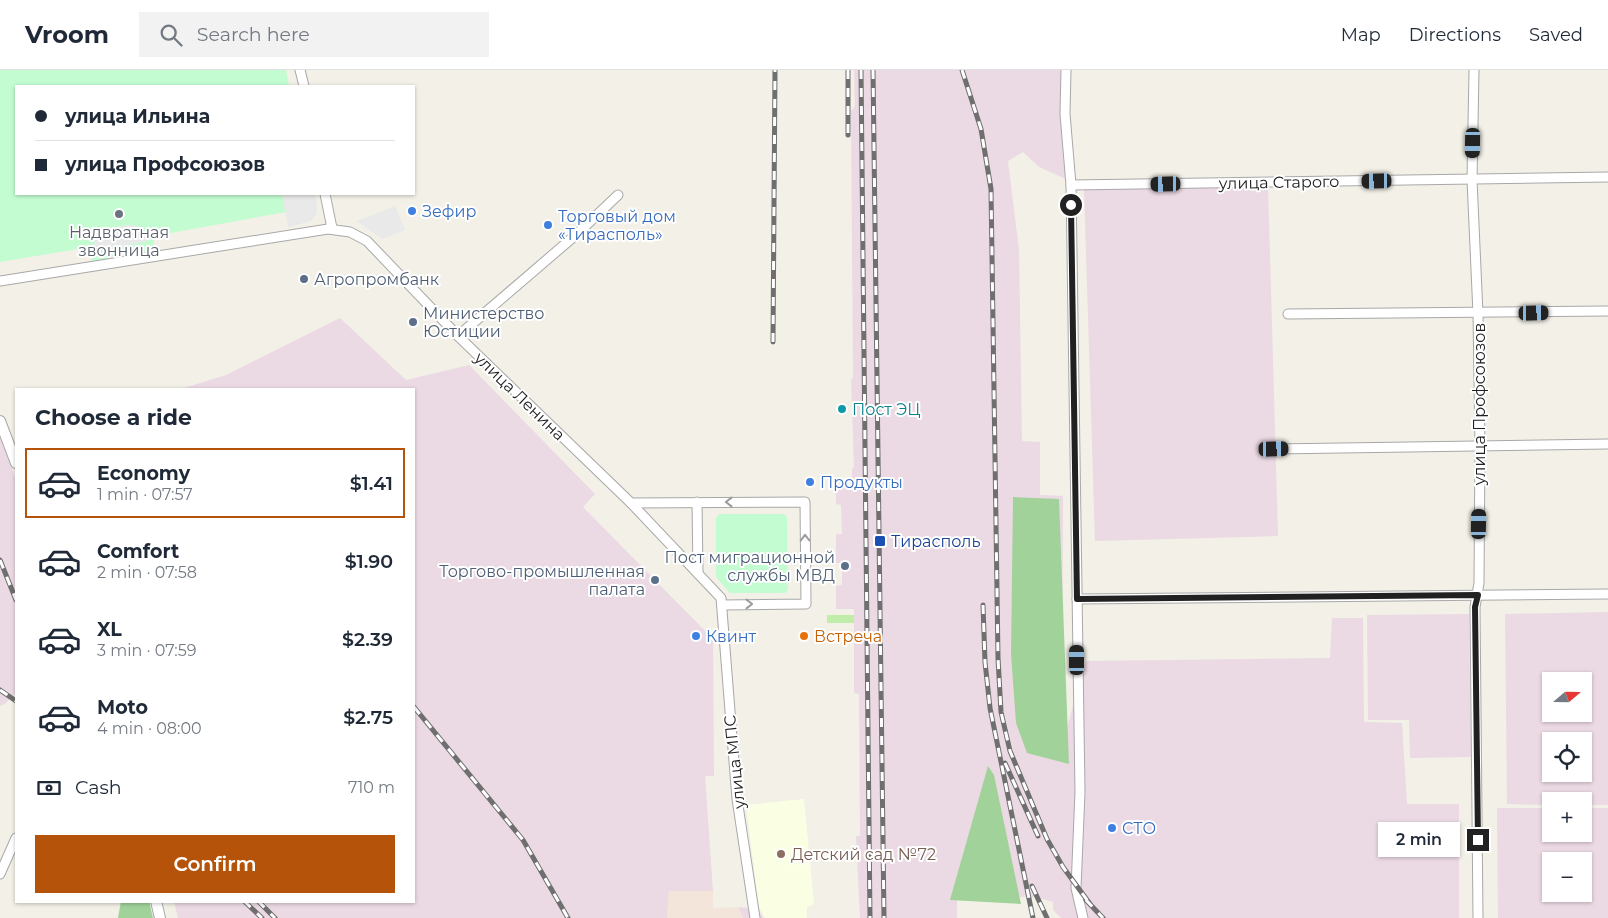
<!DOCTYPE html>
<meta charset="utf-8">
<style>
:root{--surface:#fff;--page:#f2f2f3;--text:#1f2937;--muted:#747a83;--line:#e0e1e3;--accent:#b45309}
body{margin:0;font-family:Montserrat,sans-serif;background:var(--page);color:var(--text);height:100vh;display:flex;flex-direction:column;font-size:19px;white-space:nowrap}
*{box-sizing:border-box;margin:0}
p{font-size:16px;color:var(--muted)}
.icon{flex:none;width:28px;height:28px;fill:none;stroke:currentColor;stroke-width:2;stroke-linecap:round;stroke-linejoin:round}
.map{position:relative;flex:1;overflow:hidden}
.sheet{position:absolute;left:15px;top:318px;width:400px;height:515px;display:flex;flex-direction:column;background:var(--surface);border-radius:0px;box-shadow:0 1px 4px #0004}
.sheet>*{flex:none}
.guide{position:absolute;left:15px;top:15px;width:400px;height:110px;border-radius:0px;box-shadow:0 1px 4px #0004;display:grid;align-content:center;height:110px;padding:0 20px;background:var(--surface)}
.needle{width:32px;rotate:70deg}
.tools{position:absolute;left:1542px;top:602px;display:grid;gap:10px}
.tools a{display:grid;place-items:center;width:50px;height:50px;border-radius:0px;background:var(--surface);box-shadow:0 1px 4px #0004;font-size:25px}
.end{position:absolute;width:22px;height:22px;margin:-11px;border:6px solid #212121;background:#fff;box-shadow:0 0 0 2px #fff}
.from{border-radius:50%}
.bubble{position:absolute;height:35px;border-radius:0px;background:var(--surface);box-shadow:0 1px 4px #0004;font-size:16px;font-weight:600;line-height:35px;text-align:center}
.car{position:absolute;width:15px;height:30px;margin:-15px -8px;border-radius:6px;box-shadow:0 0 4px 1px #0007;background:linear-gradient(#222 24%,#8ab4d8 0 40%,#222 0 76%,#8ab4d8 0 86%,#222 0)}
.guide b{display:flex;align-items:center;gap:18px;height:48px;font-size:19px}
.guide b+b{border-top:1px solid var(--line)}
.guide i{width:12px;height:12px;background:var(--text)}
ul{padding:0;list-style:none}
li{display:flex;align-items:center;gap:15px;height:70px;margin:0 10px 8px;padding:0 10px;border:2px solid transparent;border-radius:0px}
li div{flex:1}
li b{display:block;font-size:19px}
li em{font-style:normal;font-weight:600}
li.selected{border-color:var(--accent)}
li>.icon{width:45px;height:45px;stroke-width:1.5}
h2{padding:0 20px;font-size:22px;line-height:60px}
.pay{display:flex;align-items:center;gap:12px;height:55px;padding:0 20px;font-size:19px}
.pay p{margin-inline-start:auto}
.cta{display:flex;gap:10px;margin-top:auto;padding:10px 20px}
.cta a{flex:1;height:58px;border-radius:0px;background:var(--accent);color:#fff;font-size:20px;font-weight:600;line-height:58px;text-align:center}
header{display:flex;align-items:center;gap:30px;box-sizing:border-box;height:70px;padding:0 25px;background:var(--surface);border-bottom:1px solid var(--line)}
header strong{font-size:24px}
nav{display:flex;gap:28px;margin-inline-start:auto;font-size:18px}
.search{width:350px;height:45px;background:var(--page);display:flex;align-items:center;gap:12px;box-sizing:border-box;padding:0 18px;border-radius:0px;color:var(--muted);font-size:19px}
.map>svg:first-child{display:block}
.industrial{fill:#ebd9e4;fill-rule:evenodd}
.education{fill:#faffe3}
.military{fill:#f3e5da}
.grass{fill:#c1edab}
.forest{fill:#a1d29a}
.park{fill:#c3fcd1}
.parking{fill:#e9e9e9}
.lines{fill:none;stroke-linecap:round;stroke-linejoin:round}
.minor-casing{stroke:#a8a8a8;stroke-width:11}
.tertiary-casing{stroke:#a8a8a8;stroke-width:12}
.minor{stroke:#fff;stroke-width:9}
.tertiary{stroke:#fff;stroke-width:10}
.rail-casing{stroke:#6f6f6f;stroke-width:5}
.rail{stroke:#fff;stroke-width:3;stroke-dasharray:9;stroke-linecap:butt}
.oneway{stroke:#9b9b9b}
.route{stroke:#212121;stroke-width:6}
.shop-dot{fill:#3f7fe0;stroke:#fff;stroke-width:2}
.worship-dot{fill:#6b7280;stroke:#fff;stroke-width:2}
.service-dot{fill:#5c6f8a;stroke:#fff;stroke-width:2}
.culture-dot{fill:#0f9aa8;stroke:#fff;stroke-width:2}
.transit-dot{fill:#1a4fb4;stroke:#fff;stroke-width:2}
.food-dot{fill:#e8710a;stroke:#fff;stroke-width:2}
.education-dot{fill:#8d6e63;stroke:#fff;stroke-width:2}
.labels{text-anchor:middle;stroke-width:4;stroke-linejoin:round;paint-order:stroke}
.street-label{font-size:16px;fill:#212121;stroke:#fff}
.shop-label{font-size:16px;fill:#366cbe;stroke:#fff;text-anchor:start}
.worship-label{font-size:16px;fill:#5b616d;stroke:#fff}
.service-label{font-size:16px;fill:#4e5e75;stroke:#fff;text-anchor:start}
.culture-label{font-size:16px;fill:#0d838f;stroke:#fff;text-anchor:start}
.transit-label{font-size:16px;fill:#164399;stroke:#fff;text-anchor:start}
.food-label{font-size:16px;fill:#c56008;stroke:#fff;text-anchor:start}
.education-label{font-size:16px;fill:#785e54;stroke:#fff;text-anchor:start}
</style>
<header>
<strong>Vroom</strong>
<div class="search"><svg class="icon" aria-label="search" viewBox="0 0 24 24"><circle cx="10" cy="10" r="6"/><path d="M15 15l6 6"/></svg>Search here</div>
<nav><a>Map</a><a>Directions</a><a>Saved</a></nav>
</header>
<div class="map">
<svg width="1608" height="848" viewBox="0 0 1608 848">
<rect width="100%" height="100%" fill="#f2f0e7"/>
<!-- industrial -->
<g class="industrial">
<path d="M854,0h207l2,91 4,2 1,17 -29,-13 -16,-15 -15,9 11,89 3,191 18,1v53l23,1 -1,249 24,-84 244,-3 2,-40h31l1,104 38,1 5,81h52v114h-398l-8,-8v-8l-18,-5 -78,-1v22h-97l-4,-82h4l-1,-142 -5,-1v-84h-18v-23l6,-1v-22h-6v-29h6l-1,-29 -5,-1v-17h16v-19l2,-1 -3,-88 2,-1 -2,-267 4,-5z"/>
<path d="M1268,115l10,351 -183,5 -11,-351z"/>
<path d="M340,248l66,62 63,-15 126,129 -12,13 130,132 1,137h-9l8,115h-44l-2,27h-489l-4,-17h240v-512h-233l45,-14z"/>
<path d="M0,367l16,43v214h-2l-9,10 -5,2z"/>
<path d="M1608,542v193h-24v-4h-33v4l-44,-1 -2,-190zM1584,611v33h-33v-33zM1584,671v33h-33v-33z"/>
<path d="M1469,544l2,143 -61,1 -1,-38h-41l-1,-105z"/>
<path d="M1497,738h54v26h33v-26h24v110h-110zM1551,791h33v33h-33z"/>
<path d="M738,837l20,2 5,9h-20z"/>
</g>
<!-- education -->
<path class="education" d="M804,729l10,105 -7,3v11h-42l-6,-11 -13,-102z"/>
<!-- military -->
<path class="military" d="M669,821h44v17l25,-1 5,11h-76z"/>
<!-- grass -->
<rect class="grass" x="827" y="545" width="27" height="8"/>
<!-- forest -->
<g class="forest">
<path d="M1013,427l46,2 10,265 -42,-11 -11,-30 -5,-69z"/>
<path d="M988,696l6,9 27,129 -71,-4z"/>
<path d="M121,831h28l4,17h-35z"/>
</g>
<!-- park -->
<g class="park">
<path d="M0,0h286l3,16h-273v108h268h-1l3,18 -132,24v15l-24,4 -5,-6 -9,1 -5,9 -19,2 -2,-14 -90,15z"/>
<path d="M719,444h65l3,3 1,73 -3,3h-55l-14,-16v-59z"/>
</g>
<!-- parking -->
<g class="parking">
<path d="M282,124h34l1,19 -6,8 -23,6z"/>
<path d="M395,136l10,24 -23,9 -25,-18z"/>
<path d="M128,155l10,1 7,7 3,8 -52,11 -2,-8 3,-9 7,-6z"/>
</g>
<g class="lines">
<defs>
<g id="minor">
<path d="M300,0l4,16"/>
<path d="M1066,0l-1,44 6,71 9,607 -4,96 7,30"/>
<path d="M1474,0l-2,110 6,134 2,131 -1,138 -4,24 3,311"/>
<path d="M1071,115l537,-8"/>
<path d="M325,124l7,34"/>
<path d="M0,211l328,-52 22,3 17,9 91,95 173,167 90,95 16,201 18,119"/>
<path d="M1288,244l320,-3"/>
<path d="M458,266l120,-103 40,-38"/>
<path d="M1274,379l334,-5"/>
<path d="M697,432l1,70"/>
<path d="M631,433l174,-1 1,102 -83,1"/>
<path d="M1077,529l531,-5"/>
<path d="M0,804l16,-36"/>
</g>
<g id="tertiary">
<path d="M0,351l16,42"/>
<path d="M156,831l4,17"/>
</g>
</defs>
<!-- minor casing -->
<use href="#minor" class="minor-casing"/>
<!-- tertiary casing -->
<use href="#tertiary" class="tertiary-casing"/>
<!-- minor -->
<use href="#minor" class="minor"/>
<!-- tertiary -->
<use href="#tertiary" class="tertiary"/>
<defs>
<g id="rail">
<path d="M848,0v65"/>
<path d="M861,0l9,848"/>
<path d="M873,0l11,848"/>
<path d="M962,0l19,59 10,60 7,469 3,54 9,39 37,88 16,28 27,37"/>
<path d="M773,272l2,-272"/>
<path d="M0,490l16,40"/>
<path d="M983,535l2,57 5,46 43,210"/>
<path d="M0,620l16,11"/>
<path d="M414,637l109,133 45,78"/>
<path d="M1005,693l33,73"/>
<path d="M1032,816l15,32"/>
<path d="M1086,830l17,18"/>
<path d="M244,831l18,17"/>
<path d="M258,831l17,17"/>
</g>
</defs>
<!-- rail casing -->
<use href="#rail" class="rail-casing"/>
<!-- rail -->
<use href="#rail" class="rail"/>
</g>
<!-- one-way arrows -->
<defs><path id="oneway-chevron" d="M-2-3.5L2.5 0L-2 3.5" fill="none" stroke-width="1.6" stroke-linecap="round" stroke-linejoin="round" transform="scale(1.25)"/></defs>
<g class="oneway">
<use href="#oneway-chevron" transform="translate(729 432) rotate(180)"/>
<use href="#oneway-chevron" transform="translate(805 468) rotate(-91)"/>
<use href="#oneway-chevron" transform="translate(749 534)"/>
</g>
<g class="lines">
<!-- route -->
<path class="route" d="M1071,135l6,394 401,-4 -3,12 3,233"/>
</g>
<!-- markers -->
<g class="shop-dot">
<circle cx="412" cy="141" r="5"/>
<circle cx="548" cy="155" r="5"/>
<circle cx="810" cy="412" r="5"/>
<circle cx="696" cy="566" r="5"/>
<circle cx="1112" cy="758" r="5"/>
</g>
<circle class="worship-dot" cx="119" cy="144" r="5"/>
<g class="service-dot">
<circle cx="304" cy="209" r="5"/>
<circle cx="413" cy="252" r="5"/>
<circle cx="845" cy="496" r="5"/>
<circle cx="655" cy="510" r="5"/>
</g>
<circle class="culture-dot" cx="842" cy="339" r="5"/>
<rect class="transit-dot" x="874" y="465" width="12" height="12" rx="2.5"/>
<circle class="food-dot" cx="804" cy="566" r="5"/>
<circle class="education-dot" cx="781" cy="784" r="5"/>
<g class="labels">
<!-- street labels -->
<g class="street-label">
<text transform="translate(1279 112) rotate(-1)" y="6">улица Старого</text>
<text transform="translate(520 326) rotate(44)" y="6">улица Ленина</text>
<text transform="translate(1479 334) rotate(-90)" y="6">улица Профсоюзов</text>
<text transform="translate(734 692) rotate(-96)" y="6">улица МПС</text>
</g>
<!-- shop labels -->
<g class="shop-label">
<text x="422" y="147">Зефир</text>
<text x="558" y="152">Торговый дом<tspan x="558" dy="18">«Тирасполь»</tspan></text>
<text x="820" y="418">Продукты</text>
<text x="706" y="572">Квинт</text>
<text x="1122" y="764">СТО</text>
</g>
<!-- worship labels -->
<g class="worship-label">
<text x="119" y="168">Надвратная<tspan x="119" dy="18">звонница</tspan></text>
</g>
<!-- service labels -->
<g class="service-label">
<text x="314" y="215">Агропромбанк</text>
<text x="423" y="249">Министерство<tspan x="423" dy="18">Юстиции</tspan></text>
<text x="835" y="493" text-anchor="end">Пост миграционной<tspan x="835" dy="18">службы МВД</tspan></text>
<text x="645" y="507" text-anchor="end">Торгово-промышленная<tspan x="645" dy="18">палата</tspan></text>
</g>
<!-- culture labels -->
<g class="culture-label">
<text x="852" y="345">Пост ЭЦ</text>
</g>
<!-- transit labels -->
<g class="transit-label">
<text x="891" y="477">Тирасполь</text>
</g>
<!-- food labels -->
<g class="food-label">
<text x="814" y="572">Встреча</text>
</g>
<!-- education labels -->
<g class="education-label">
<text x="791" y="790">Детский сад №72</text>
</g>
</g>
</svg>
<div class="tools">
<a><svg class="needle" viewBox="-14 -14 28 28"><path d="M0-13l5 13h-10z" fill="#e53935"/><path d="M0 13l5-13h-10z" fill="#747a83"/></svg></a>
<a><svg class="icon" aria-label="locate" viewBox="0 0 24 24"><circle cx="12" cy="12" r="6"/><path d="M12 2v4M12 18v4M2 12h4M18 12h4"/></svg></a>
<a>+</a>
<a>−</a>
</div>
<i class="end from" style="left:1071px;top:135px"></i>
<i class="end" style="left:1478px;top:770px"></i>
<div class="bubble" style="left:1378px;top:752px;width:82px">2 min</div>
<i class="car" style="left:1473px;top:73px;rotate:181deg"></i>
<i class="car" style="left:1377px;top:111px;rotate:269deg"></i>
<i class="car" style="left:1166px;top:114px;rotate:269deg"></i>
<i class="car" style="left:1534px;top:243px;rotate:89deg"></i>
<i class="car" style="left:1274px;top:379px;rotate:89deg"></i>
<i class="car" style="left:1479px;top:454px;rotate:1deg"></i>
<i class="car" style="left:1077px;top:590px;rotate:0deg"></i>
<div class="guide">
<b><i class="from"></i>улица Ильина</b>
<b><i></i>улица Профсоюзов</b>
</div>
<section class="sheet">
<h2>Choose a ride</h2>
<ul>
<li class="selected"><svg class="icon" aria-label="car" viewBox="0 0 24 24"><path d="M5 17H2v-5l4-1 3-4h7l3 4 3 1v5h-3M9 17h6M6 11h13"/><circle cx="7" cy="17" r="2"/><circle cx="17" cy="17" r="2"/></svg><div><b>Economy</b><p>1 min · 07:57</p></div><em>$1.41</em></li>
<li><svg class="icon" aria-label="car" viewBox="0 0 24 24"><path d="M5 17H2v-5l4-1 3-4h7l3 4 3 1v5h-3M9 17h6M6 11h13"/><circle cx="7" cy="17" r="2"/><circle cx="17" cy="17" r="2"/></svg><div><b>Comfort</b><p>2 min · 07:58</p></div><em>$1.90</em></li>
<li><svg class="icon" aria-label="car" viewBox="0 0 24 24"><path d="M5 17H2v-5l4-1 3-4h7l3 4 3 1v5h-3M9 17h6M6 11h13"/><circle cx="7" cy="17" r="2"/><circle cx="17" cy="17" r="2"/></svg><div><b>XL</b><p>3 min · 07:59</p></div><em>$2.39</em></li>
<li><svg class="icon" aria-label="car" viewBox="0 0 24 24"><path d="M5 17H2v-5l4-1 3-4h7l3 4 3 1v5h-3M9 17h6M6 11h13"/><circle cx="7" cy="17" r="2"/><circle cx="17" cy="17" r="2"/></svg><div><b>Moto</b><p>4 min · 08:00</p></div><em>$2.75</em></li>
</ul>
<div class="pay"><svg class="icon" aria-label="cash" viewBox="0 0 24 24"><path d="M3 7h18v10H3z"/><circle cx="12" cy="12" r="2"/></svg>Cash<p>710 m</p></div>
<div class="cta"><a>Confirm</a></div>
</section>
</div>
